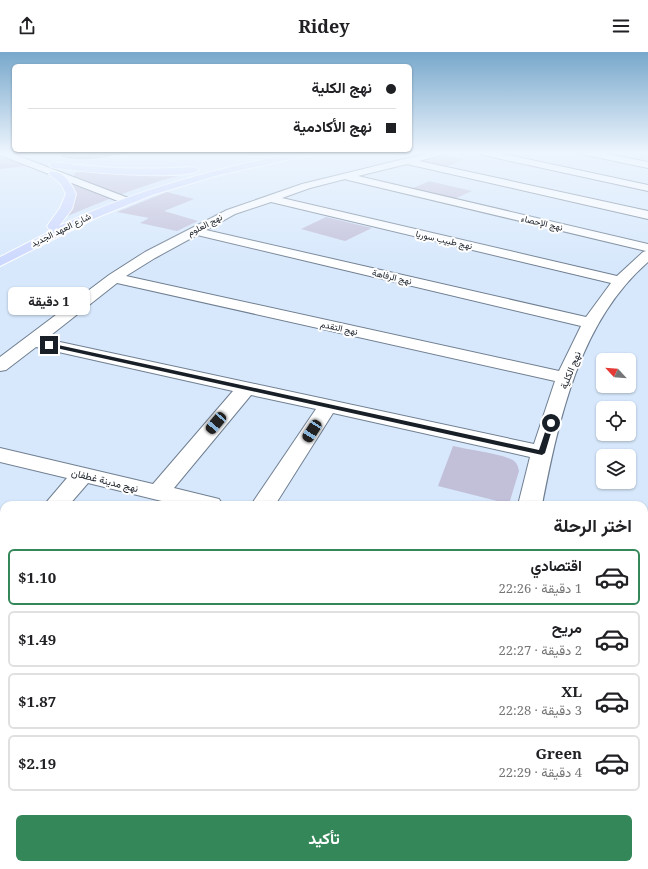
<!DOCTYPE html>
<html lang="ar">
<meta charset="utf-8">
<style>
:root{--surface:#fff;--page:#f2f2f2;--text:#202124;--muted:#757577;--line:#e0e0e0;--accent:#348759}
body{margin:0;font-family:"Noto Serif",Vazirmatn,serif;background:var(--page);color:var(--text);direction:rtl;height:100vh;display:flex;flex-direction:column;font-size:15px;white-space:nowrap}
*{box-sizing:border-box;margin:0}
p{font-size:13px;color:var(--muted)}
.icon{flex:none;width:22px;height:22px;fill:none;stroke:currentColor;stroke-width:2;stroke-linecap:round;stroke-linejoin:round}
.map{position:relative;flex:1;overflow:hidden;direction:ltr}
.panel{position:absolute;left:0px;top:449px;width:648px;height:368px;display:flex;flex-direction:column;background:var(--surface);border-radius:12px 12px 0 0;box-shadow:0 1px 3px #0004;direction:rtl}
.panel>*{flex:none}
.hud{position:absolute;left:12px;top:12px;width:400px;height:88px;border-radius:6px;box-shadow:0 1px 3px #0004;direction:rtl;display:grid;align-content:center;height:88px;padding:0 16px;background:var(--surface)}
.needle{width:26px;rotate:296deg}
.controls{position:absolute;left:596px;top:301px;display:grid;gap:8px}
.controls a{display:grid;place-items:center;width:40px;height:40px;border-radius:6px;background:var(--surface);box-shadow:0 1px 3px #0004;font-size:20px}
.end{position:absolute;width:18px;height:18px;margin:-9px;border:5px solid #191f27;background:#fff;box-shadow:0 0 0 2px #fff}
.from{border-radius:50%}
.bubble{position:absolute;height:28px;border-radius:6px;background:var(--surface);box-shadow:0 1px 3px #0004;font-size:13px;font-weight:700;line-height:28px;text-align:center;direction:rtl}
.car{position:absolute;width:12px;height:24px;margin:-12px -6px;border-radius:5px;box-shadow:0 0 3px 1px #0007;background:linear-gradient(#222 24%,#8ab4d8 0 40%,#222 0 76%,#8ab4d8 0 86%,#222 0)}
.hud b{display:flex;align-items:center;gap:14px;height:38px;font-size:15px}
.hud b+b{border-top:1px solid var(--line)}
.hud i{width:10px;height:10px;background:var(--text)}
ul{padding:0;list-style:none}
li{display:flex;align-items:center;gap:12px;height:56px;margin:0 8px 6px;padding:0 8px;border:2px solid var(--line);border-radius:6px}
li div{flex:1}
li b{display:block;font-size:15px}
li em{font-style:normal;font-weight:700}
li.selected{border-color:var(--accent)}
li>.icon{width:36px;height:36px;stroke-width:1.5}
h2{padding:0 16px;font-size:18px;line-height:48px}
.action{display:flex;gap:8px;margin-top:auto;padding:8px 16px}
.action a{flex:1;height:46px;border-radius:6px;background:var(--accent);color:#fff;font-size:16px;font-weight:700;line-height:46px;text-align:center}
header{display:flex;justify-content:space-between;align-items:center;height:52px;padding:0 16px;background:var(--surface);font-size:18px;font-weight:700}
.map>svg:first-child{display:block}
.green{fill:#c2bfd9}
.water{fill:#71969f;stroke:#57727b}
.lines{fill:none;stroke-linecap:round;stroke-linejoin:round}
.minor-casing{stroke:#707f91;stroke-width:2}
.major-casing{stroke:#fff;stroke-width:2}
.minor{fill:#fff;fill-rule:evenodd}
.major{fill:#ccd7ff;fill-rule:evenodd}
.route{fill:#191f27}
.labels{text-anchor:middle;stroke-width:4;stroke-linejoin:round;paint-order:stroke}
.far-street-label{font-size:9px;fill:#191f27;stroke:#fff}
.street-label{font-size:10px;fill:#191f27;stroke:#fff}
</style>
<header><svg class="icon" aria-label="menu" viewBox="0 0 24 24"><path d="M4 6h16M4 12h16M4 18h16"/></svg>Ridey<svg class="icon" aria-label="share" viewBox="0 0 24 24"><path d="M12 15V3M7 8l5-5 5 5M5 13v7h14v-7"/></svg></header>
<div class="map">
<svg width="648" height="817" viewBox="0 0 648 817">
<rect width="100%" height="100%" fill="#d7e8fc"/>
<!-- green -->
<g class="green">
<path d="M443,103l22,5 -21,7 -23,-6z"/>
<path d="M0,106l10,1 16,7 -26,3z"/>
<path d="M77,118l56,4 64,-3c-47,11 -90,28 -134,47 11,-14 16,-19 7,-36z"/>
<path d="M429,129l43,10 -20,9 -43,-10z"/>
<path d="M167,140l27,7 -30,12 34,10 -21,10 -37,-8 9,-5 -32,-6z"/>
<path d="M326,165l46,11 -27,13 -44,-12z"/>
<path d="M453,394c16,4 46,7 60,14 4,3 5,6 6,11l-10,33 -71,-18z"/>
</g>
<!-- water -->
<path class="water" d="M69,100h60c-22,4 -46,10 -68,4z"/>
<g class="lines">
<defs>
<g id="minor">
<path d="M0,100h8l123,47 2,2 -2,2h-8l-123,-48z"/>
<path d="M433,100h15l-2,2 -27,7 229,50v8l-241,-55 -49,12 290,68v18c-69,60 -89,157 -106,243h-24l12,-48 -197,-44 -58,92h-24l65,-96 -65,-14 -77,93 45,11 4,6h-45l-90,-22 -19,22h-25l23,-27 -67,-16v-14l153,36 80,-93 -197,-44 -30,23 -6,1v-14l109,-82 36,-23 82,-42 75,-26zM345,127l3,1 298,71 -3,1 -26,24 -335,-78 28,-10zM271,150l340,81 -25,34 -380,-87 29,-16zM197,183l384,91 -22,45 -433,-95 29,-18zM117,231l438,98 -21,63 -488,-105z"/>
<path d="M478,100h16l154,33v6l-165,-36z"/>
<path d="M581,100h16l51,10v6l-62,-13z"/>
<path d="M434,813h40l-1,4h-40z"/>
</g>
<g id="major">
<path d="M298,100h16l-5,3 -90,20 -67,20 -54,22 -98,49v-9l53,-27 -4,-1 -2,-3 13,-18 6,-14 -5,-10 -12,-10 1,-2c13,-3 22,13 26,22l-4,15 -13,17c76,-36 156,-57 239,-74z"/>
<path d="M54,110c47,7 93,8 140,5l5,3c-10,11 -129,2 -148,-3l-2,-2z"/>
</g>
</defs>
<!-- minor casing -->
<use href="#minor" class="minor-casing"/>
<!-- major casing -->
<use href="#major" class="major-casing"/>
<!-- minor -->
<use href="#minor" class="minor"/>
<!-- major -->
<use href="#major" class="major"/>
</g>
<!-- sky -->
<linearGradient id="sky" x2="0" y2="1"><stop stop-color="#78a8cb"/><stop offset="0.47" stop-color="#edf5fe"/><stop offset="1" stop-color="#edf5fe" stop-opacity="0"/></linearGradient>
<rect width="648" height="214" fill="url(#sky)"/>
<!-- route -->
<path class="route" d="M49,291l490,107 9,-27 3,-2 3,2 -9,30 -3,2 -495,-109 -1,-1z"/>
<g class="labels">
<!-- far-street labels -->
<g class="far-street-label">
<text transform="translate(542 171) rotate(13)" y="3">نهج الإحصاء</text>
<text transform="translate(205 173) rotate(-27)" y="3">نهج العلوم</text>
<text transform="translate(61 178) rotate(-26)" y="3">شارع العهد الجديد</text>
<text transform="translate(444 188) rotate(13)" y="3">نهج طبيب سوريا</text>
<text transform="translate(392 225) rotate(13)" y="3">نهج الرفاهة</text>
<text transform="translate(339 276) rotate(12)" y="3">نهج التقدم</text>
</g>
<!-- street labels -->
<g class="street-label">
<text transform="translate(570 318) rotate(-68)" y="4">نهج الكلية</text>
<text transform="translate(105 428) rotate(14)" y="4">نهج مدينة غطفان</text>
</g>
</g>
</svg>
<div class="controls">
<a><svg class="needle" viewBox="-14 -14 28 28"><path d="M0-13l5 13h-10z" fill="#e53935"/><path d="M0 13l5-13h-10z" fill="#757577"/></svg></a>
<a><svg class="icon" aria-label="locate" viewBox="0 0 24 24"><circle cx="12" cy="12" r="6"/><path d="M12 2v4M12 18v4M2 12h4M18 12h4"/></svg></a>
<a><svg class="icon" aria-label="layers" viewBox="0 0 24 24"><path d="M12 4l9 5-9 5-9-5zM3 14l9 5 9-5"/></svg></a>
</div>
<i class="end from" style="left:551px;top:371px"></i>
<i class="end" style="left:49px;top:293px"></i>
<div class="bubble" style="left:8px;top:235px;width:82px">1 دقيقة</div>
<i class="car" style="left:216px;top:371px;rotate:220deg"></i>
<i class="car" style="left:312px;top:379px;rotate:213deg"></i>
<div class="hud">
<b><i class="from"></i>نهج الكلية</b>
<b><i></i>نهج الأكادمية</b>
</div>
<section class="panel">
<h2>اختر الرحلة</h2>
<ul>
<li class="selected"><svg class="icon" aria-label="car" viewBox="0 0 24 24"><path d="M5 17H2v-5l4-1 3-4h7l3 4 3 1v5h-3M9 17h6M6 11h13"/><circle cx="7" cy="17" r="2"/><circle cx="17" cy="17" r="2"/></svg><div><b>اقتصادي</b><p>1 دقيقة · 22:26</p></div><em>$1.10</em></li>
<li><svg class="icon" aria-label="car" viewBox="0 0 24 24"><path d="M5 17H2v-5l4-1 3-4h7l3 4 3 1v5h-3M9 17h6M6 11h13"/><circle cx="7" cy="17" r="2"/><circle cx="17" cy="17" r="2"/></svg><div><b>مريح</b><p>2 دقيقة · 22:27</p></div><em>$1.49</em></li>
<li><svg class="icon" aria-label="car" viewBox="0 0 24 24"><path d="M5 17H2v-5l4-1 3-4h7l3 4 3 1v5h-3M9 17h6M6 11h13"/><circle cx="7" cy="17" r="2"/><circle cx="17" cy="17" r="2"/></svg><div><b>XL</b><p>3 دقيقة · 22:28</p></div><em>$1.87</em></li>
<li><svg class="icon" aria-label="car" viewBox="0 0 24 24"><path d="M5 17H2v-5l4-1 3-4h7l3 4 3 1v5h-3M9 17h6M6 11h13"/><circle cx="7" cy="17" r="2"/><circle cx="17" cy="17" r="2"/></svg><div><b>Green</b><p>4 دقيقة · 22:29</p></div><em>$2.19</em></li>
</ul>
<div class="action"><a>تأكيد</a></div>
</section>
</div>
